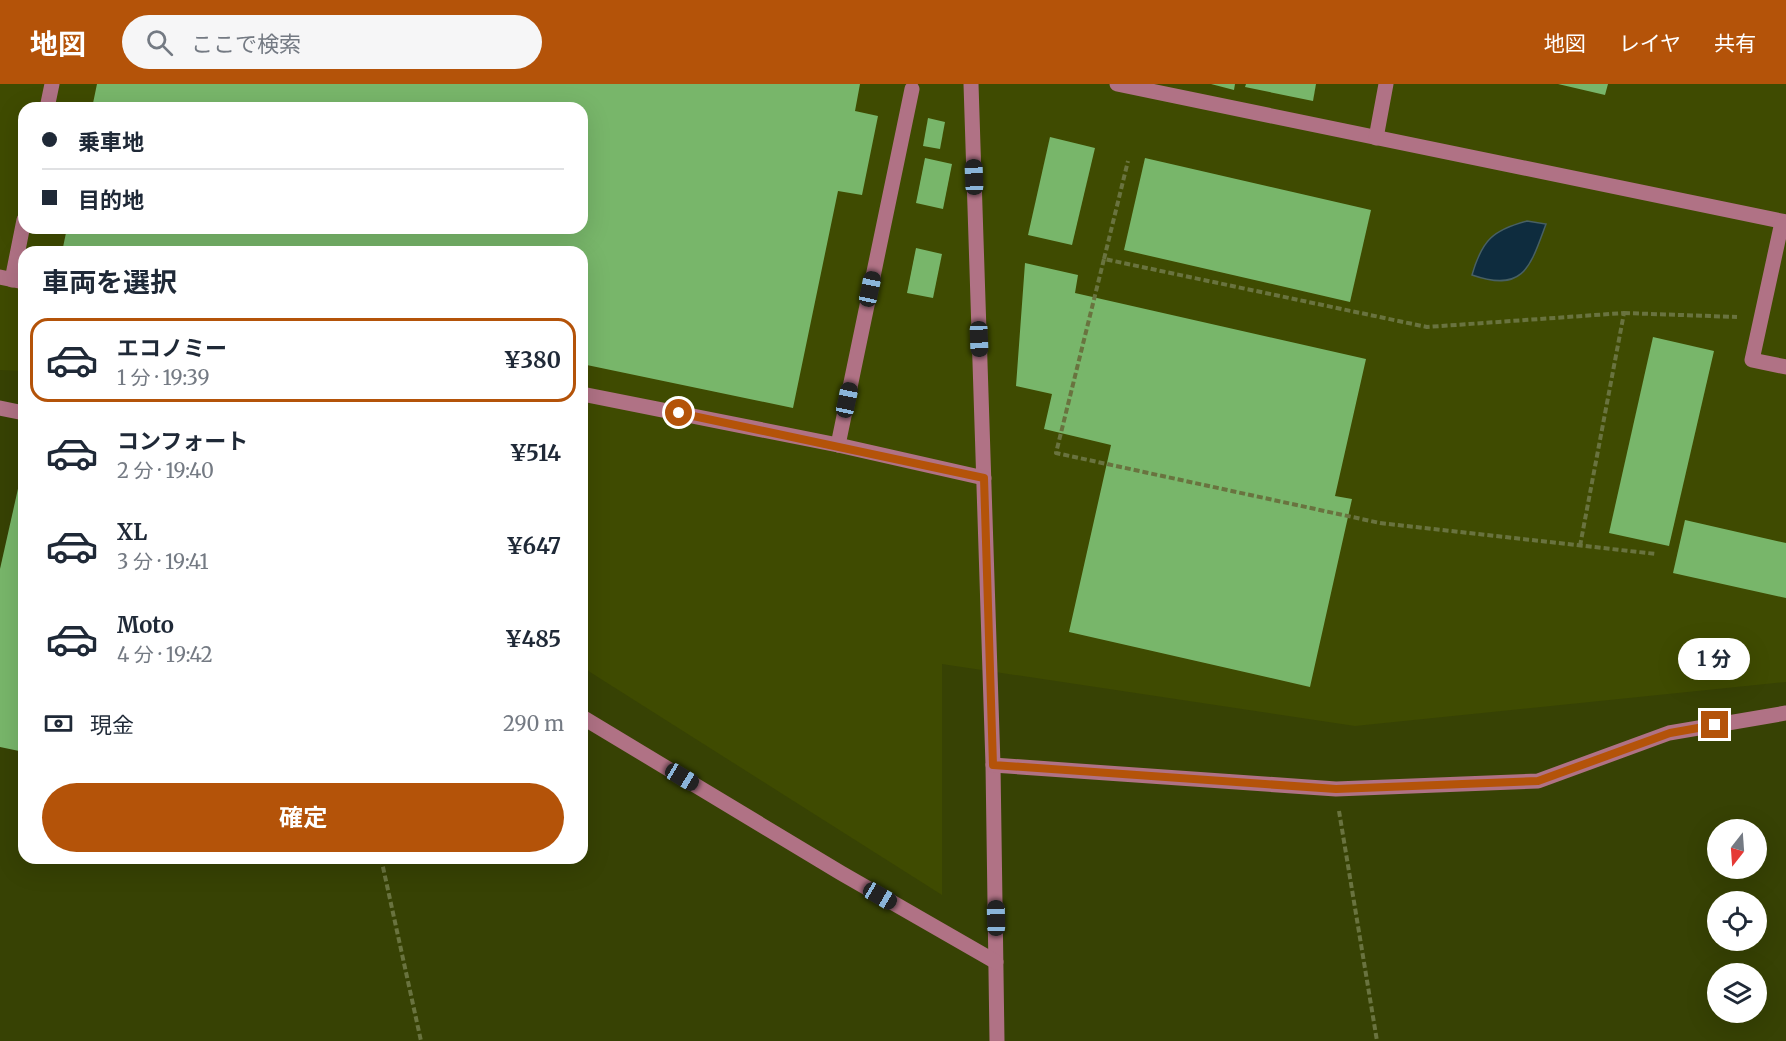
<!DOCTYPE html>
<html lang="ja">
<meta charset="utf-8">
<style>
:root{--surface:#fff;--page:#f6f6f7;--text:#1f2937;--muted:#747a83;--line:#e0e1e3;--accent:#b45309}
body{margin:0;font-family:Merriweather,"Noto Sans JP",serif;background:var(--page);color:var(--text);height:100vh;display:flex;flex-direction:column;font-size:22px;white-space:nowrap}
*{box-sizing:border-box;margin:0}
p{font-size:20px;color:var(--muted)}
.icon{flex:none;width:33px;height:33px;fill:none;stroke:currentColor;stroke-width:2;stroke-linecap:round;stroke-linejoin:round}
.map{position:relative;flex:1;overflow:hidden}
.panel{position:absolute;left:18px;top:162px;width:570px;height:618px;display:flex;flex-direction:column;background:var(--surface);border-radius:18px;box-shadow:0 6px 24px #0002}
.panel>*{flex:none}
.banner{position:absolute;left:18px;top:18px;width:570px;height:132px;border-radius:18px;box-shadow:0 6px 24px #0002;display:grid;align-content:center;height:132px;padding:0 24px;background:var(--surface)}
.needle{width:39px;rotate:197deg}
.fabs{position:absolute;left:1707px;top:735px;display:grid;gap:12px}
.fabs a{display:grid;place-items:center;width:60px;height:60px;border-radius:50%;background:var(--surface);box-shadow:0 6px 24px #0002;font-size:30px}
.end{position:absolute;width:27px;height:27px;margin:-14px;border:8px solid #b45309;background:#fff;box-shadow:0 0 0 3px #fff}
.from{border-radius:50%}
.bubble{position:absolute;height:42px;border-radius:21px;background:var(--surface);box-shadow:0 6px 24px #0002;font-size:20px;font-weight:700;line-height:42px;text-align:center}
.car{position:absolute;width:18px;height:36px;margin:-18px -9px;border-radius:8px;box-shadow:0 0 4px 2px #0007;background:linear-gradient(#222 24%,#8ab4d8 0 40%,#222 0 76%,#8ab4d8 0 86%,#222 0)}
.banner b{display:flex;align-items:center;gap:21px;height:57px;font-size:22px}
.banner b+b{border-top:2px solid var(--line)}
.banner i{width:15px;height:15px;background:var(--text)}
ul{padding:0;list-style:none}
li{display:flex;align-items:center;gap:18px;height:84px;margin:0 12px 9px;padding:0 12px;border:3px solid transparent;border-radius:18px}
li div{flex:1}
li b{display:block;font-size:22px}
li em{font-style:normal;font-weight:700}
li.active{border-color:var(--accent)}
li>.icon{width:54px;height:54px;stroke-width:1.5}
h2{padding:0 24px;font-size:27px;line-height:72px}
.pay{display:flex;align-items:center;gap:15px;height:66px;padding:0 24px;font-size:22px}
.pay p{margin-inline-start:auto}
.cta{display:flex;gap:12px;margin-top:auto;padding:12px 24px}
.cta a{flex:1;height:69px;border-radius:36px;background:var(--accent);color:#fff;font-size:24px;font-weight:700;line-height:69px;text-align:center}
header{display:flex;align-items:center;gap:36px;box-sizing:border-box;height:84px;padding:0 30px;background:var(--accent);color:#fff}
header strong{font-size:28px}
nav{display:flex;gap:33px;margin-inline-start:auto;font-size:21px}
.search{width:420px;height:54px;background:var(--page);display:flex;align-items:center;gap:15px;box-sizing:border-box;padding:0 21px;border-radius:33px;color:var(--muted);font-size:22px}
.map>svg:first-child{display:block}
.built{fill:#3f4b01;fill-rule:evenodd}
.water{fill:#0e2c3e;stroke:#486064;stroke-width:1.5}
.building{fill:#78b66a}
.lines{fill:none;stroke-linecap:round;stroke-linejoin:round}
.path{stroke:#69733f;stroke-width:4;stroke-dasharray:6 3;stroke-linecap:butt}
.minor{stroke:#b07285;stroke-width:15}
.route{stroke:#b45309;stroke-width:8}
</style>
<header>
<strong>地図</strong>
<div class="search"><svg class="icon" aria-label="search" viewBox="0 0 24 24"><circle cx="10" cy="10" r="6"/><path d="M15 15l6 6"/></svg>ここで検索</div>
<nav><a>地図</a><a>レイヤ</a><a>共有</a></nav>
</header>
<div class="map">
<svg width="1786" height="957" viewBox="0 0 1786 957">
<rect width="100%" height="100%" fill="#374204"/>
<!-- built -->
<path class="built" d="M0,0h1786v598l-431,44 -413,-62v231l-360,-228v-415h-558v119l-24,-1zM24,24h558v120h-558z"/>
<!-- water -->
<path class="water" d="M1527,137l19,3c-16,43 -22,69 -74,51 10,-35 21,-45 55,-54z"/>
<!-- building -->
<g class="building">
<path d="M97,0h763l-5,27 23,5 -16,79 -24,-4 -45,217 -211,-44v-112h-520l5,-24h515v-120h-490z"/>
<path d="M1211,0h24l-1,6z"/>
<path d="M1246,0h70l-3,17 -68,-14z"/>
<path d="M1558,0h50l-3,11z"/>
<path d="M928,34l17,4 -5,27 -17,-3z"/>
<path d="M1050,53l45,11 -23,97 -44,-10z"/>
<path d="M925,74l27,6 -9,45 -27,-6z"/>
<path d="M1145,74l226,52 -21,92 -226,-52z"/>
<path d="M916,164l26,6 -9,44 -26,-5z"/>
<path d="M1025,179l53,12 -3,18 291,66 -31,137 17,3 -42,188 -241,-55 42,-187 -67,-16 8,-35 -36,-8z"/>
<path d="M1653,253l61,14 -45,195 -60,-13z"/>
<path d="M24,378v290l-24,-5v-178z"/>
<path d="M1685,436l101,23v55l-113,-25z"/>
</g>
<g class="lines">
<!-- path -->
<g class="path">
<path d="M1104,175l24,-98"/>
<path d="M1624,229l113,4"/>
<path d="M1580,462l44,-233 -197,14 -323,-68 -48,194 324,70 276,31"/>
<path d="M1339,727l38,230"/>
<path d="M381,774l40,183"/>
</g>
<!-- minor -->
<g class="minor">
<path d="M971,0l22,681 4,276"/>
<path d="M1117,0l669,138"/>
<path d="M47,24l5,-24"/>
<path d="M1376,54l10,-54"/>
<path d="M1782,138l-30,138 34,7"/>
<path d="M0,193l24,5"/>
<path d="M12,196l12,-60"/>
<path d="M582,310l256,51 146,33"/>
<path d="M0,324l24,5"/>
<path d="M838,361l74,-356"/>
<path d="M582,633l259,156 155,89"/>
<path d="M993,681l343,24 202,-8 131,-48 117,-20"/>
</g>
</g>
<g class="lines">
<!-- route -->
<path class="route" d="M679,329l305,65 9,287 343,24 202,-8 132,-48 45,-8"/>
</g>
</svg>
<div class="fabs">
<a><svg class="needle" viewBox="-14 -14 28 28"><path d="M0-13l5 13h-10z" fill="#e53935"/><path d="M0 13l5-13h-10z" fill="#747a83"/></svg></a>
<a><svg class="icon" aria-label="locate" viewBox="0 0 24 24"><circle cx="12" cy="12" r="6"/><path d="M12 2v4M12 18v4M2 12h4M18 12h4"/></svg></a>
<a><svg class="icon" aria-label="layers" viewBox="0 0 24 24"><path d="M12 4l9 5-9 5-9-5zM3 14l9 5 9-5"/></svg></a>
</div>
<i class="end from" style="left:679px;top:329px"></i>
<i class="end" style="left:1715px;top:641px"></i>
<div class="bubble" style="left:1678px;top:554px;width:72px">1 分</div>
<i class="car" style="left:974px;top:93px;rotate:358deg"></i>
<i class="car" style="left:870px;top:205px;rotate:12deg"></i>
<i class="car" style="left:979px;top:255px;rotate:178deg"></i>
<i class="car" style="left:847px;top:316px;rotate:12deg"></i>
<i class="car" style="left:682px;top:693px;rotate:121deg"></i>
<i class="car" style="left:880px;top:812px;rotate:120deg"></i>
<i class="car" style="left:996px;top:834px;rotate:359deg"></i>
<div class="banner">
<b><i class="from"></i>乗車地</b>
<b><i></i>目的地</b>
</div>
<section class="panel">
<h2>車両を選択</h2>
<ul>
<li class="active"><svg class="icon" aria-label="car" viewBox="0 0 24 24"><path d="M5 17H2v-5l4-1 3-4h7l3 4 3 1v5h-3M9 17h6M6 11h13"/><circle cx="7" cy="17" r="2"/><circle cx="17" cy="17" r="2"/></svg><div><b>エコノミー</b><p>1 分 · 19:39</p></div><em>¥380</em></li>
<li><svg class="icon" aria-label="car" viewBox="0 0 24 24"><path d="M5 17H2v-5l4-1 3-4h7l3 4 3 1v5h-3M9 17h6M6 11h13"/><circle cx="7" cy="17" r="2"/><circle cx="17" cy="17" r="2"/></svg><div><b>コンフォート</b><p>2 分 · 19:40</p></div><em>¥514</em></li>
<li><svg class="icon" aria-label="car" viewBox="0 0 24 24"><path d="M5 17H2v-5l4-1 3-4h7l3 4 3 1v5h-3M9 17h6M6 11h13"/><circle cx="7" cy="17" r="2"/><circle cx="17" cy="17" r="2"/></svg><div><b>XL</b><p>3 分 · 19:41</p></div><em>¥647</em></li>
<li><svg class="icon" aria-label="car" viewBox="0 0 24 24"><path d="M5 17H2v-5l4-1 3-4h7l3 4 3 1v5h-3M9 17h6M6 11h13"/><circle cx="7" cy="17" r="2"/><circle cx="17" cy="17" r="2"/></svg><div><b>Moto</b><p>4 分 · 19:42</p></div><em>¥485</em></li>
</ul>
<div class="pay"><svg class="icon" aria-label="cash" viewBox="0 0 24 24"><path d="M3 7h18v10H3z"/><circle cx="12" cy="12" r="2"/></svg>現金<p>290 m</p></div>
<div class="cta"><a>確定</a></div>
</section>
</div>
